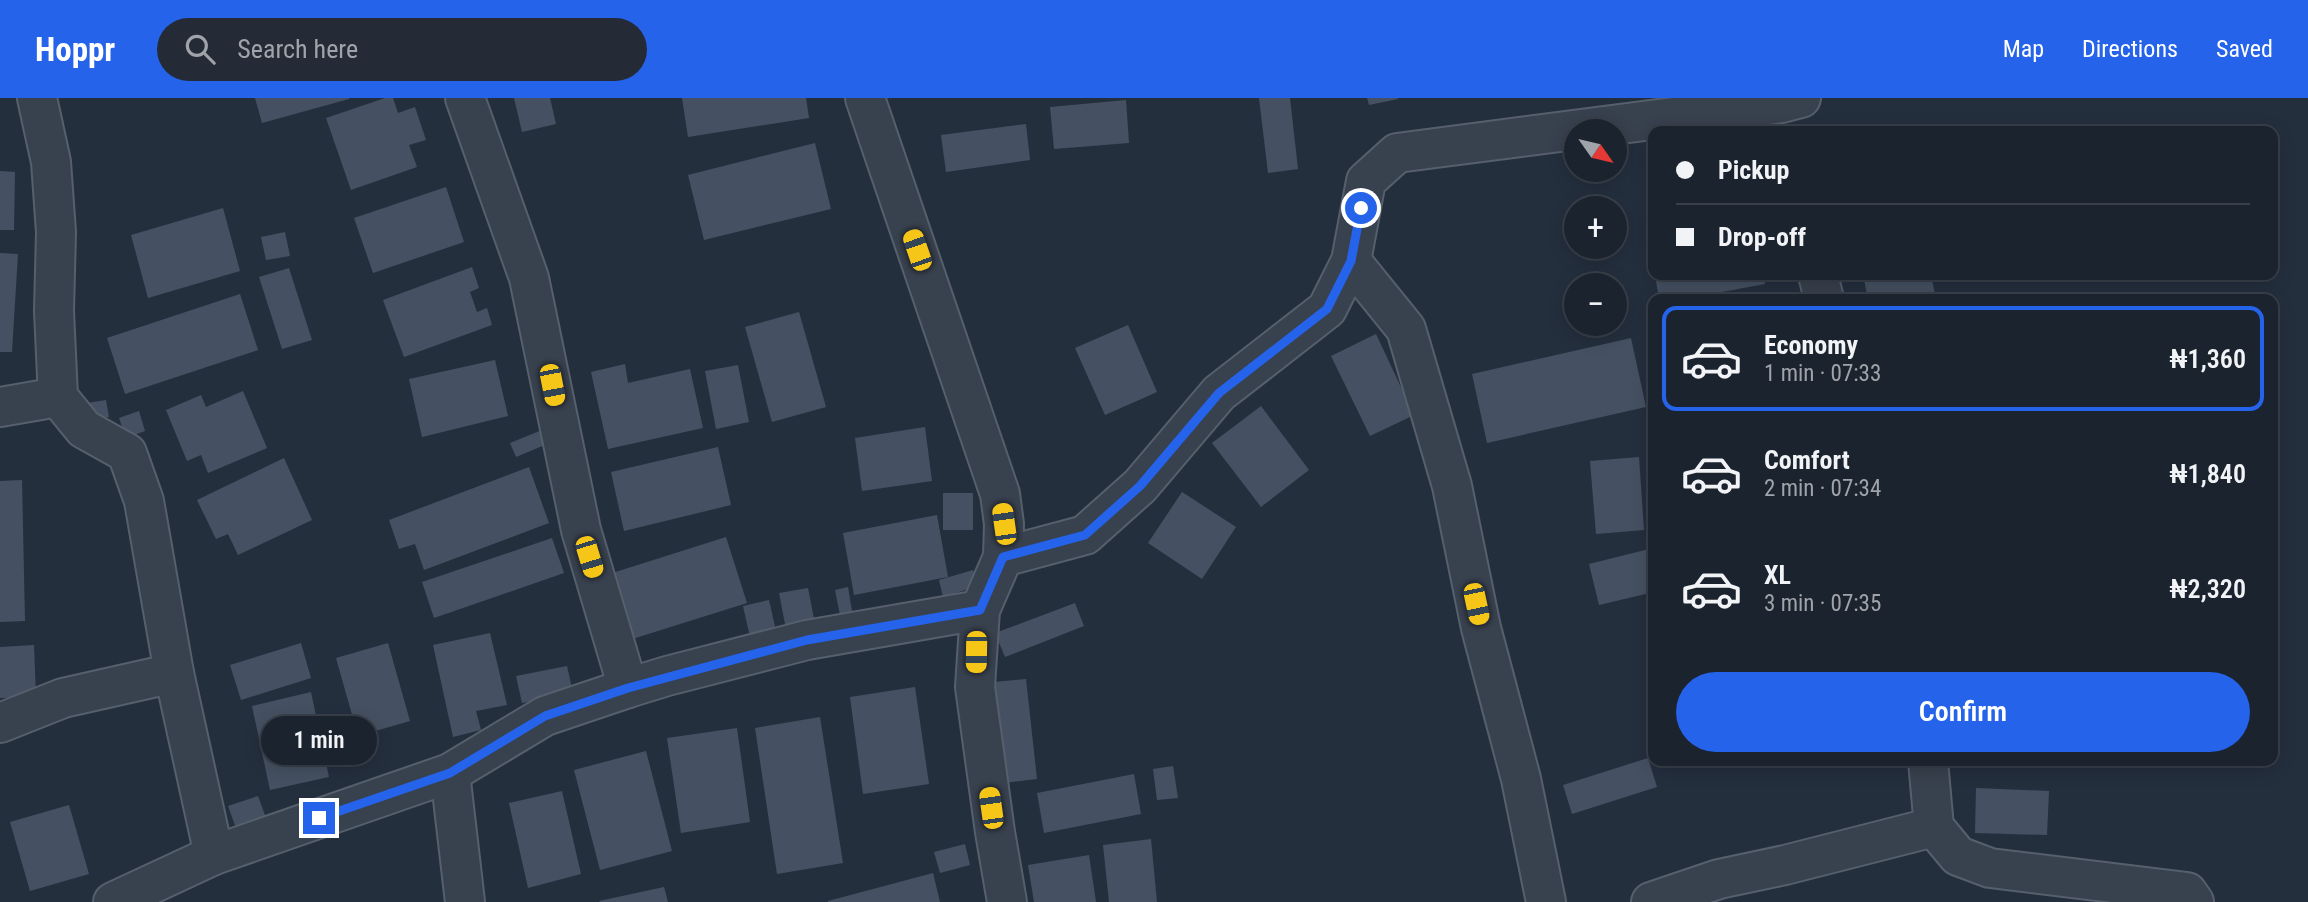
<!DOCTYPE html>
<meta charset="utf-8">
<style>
:root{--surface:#1b232e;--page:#242b36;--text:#f1f3f6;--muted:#a0a4aa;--line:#39404a;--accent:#2563eb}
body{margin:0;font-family:"Roboto Condensed",sans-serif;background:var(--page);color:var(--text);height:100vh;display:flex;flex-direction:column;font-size:26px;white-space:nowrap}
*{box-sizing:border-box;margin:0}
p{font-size:23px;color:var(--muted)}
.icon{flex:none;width:38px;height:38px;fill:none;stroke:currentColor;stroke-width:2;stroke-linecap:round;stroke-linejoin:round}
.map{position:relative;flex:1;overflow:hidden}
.details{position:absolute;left:1648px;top:196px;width:630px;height:472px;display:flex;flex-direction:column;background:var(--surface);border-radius:14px;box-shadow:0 4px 18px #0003,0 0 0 2px var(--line)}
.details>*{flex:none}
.hud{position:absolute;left:1648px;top:28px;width:630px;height:154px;border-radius:14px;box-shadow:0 4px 18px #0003,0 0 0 2px var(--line);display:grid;align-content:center;height:154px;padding:0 28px;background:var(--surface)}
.needle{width:46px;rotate:124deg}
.tools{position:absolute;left:1564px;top:21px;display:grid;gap:14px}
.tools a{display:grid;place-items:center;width:63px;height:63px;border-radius:50%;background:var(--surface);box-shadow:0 4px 18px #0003,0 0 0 2px var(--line);font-size:35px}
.end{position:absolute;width:32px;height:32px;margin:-16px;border:9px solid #2563eb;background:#fff;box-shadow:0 0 0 4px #fff}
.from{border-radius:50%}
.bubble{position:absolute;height:49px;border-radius:24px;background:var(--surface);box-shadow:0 4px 18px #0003,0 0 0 2px var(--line);font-size:23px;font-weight:600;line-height:49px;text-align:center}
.car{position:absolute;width:21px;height:42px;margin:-21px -10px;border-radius:9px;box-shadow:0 0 5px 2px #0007;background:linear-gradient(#f5c518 24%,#345 0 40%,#f5c518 0 76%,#345 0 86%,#f5c518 0)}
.hud b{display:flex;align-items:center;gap:24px;height:66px;font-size:26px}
.hud b+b{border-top:2px solid var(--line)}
.hud i{width:18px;height:18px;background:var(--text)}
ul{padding:12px 0 0;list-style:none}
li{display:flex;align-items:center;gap:21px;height:105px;margin:0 14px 10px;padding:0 14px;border:4px solid transparent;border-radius:14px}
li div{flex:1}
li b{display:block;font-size:26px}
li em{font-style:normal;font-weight:600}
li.on{border-color:var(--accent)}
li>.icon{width:63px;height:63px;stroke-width:1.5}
.primary-button{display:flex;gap:14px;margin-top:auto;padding:14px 28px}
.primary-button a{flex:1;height:80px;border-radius:42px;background:var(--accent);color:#fff;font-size:28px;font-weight:600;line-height:80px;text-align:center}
header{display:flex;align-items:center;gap:42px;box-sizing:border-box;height:98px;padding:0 35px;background:var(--accent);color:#fff}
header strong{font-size:33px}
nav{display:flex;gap:38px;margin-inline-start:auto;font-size:24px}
.search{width:490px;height:63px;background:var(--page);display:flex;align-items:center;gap:18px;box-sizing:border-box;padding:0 24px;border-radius:38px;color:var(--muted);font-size:26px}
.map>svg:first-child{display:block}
.building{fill:#455162}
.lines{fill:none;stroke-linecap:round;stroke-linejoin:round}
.street-casing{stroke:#565f6c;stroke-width:42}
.street{stroke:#38414e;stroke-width:38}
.route{stroke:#2563eb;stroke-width:9}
</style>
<header>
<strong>Hoppr</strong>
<div class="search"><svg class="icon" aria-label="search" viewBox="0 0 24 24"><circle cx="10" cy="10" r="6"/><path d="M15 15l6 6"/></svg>Search here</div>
<nav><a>Map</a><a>Directions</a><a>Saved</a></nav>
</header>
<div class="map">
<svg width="2308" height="804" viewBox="0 0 2308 804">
<rect width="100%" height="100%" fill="#242f3e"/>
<!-- building -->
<g class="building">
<path d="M255,0h94v1l-87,24z"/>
<path d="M385,0h8l5,15 17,-6 11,33 -17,5 8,22 -66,23 -25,-72z"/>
<path d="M514,0h36l6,26 -34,8z"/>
<path d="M682,0h124l3,20 -121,19z"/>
<path d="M1259,0h31l8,71 -30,4z"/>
<path d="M1367,0h31v1l-29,6z"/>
<path d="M1126,2l3,43 -75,6 -4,-42z"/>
<path d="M1026,26l4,36 -84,12 -5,-37z"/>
<path d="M815,45l16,66 -127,31 -16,-65z"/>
<path d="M0,73l15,1 -1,58h-14z"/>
<path d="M446,89l18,55 -91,31 -19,-55z"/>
<path d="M223,110l17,63 -92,27 -17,-63z"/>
<path d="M285,134l5,24 -24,4 -5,-23z"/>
<path d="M0,155l18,1 -6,98h-12z"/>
<path d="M472,169l7,21 -9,4 7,20 10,-4 5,17 -88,32 -21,-57z"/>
<path d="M289,170l23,72 -30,9 -23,-72z"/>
<path d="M1655,177h109l1,9 -80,15h-26z"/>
<path d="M1863,177h68l5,24h-68z"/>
<path d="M240,196l18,56 -133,44 -18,-56z"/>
<path d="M799,214l27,95 -54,15 -27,-95z"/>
<path d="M1128,227l29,67 -52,23 -30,-67z"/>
<path d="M1376,236l38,81 -44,21 -39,-80z"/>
<path d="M1631,240l15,69 -159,36 -15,-69z"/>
<path d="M495,262l13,56 -86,21 -13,-58z"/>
<path d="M625,266l3,19 62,-14 13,59 -95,21 -17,-77z"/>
<path d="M738,267l11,57 -33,7 -11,-58z"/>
<path d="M243,293l24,57 -59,25 -7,-18 -14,6 -21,-51 35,-15 5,12z"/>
<path d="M106,302l3,17 -19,3 -3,-17z"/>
<path d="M1261,308l48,64 -48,37 -49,-64z"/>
<path d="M139,313l6,20 -19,7 -7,-20z"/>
<path d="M925,329l7,54 -70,10 -7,-53z"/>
<path d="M542,332l5,14 -31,13 -6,-14z"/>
<path d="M718,349l13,58 -107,26 -13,-59z"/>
<path d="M1639,359l5,73 -48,4 -6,-73z"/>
<path d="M284,360l28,62 -74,35 -10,-21 -12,5 -19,-39z"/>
<path d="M529,369l20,56 -125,47 -9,-26 -16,5 -10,-29z"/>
<path d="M22,382l3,141 -25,1v-141z"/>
<path d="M1182,394l54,35 -34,52 -54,-36z"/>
<rect x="943" y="395" width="30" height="37"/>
<path d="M937,417l11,62 -94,18 -11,-62z"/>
<path d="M726,439l21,66 -121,38 -20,-66z"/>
<path d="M552,440l12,35 -130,45 -12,-36z"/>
<path d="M1649,451l5,19v24l-55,13 -10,-41z"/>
<path d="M973,472l5,16 -35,11 -4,-17z"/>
<path d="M848,489l5,30 -12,3 -6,-30z"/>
<path d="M808,490l7,36 -29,5 -7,-36z"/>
<path d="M769,502l7,31 -26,6 -7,-31z"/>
<path d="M1075,505l9,23 -79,31 -10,-24z"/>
<path d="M490,535l17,72 -31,6 5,19 -28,7 -20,-92z"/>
<path d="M301,545l10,35 -70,22 -11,-35z"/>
<path d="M388,545l22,78 -52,15 -22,-78z"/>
<path d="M34,547l2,52 -36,1v-51z"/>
<path d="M567,568l6,27 -51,10 -6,-27z"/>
<path d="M1026,581l11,100 -33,4 -10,-101z"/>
<path d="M915,589l14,97 -66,10 -13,-97z"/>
<path d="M311,594l18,85 -59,13 -18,-84z"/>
<path d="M820,619l23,146 -66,11 -22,-146z"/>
<path d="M737,630l13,94 -69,11 -14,-95z"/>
<path d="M646,653l26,100 -72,19 -26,-100z"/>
<path d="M1648,660l9,29 -85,27 -9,-29z"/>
<path d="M1173,668l5,32 -21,2 -4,-31z"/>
<path d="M1134,676l7,40 -97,19 -7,-40z"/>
<path d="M1976,690l73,3 -2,44 -72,-2z"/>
<path d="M562,693l19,83 -53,14 -19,-85z"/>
<path d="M258,698l8,22 -30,10 -8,-22z"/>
<path d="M69,707l20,69 -59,17 -20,-69z"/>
<path d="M1151,741l6,63h-48l-6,-57z"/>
<path d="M965,746l5,21 -30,8 -6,-21z"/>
<path d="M1089,757l7,47h-62l-6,-37z"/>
<path d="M933,775l7,29h-112v-1z"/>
<path d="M664,789l4,15h-68l-1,-1z"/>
</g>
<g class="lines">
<defs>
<g id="street">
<path d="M37,0l14,64 5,70 -2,79 4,86 26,32 43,24 17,48 30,172 40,182"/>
<path d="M465,0l64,180 52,252 47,158"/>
<path d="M865,0l135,396 4,30 -1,33 -23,53 -5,77 20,145 12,70"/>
<path d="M1351,163l55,68 46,157 29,142 40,151 25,123"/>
<path d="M1818,177l6,24"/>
<path d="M0,309l58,-10"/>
<path d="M1003,459l82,-22 55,-49 79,-93 108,-84 24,-48 15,-80 31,-28 385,-50 19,-5"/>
<path d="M0,625l63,-25 111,-25"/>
<path d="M1928,663l6,66 24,29 32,12 197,24 7,10"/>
<path d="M450,675l15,129"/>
<path d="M113,804l101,-47 236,-82 95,-57 83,-28 39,-12 140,-36 173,-30"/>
<path d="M1651,804l68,-23 66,-14 149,-38"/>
</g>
</defs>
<!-- street casing -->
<use href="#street" class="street-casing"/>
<!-- street -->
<use href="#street" class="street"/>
</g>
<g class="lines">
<!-- route -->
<path class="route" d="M319,720l131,-45 95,-57 83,-28 179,-48 173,-30 23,-53 82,-22 55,-49 79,-93 108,-84 24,-48 10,-53"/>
</g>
</svg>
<div class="tools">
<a><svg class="needle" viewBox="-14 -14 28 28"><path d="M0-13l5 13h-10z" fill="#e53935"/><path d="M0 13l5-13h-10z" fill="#a0a4aa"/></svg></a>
<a>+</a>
<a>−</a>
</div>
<i class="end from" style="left:1361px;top:110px"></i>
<i class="end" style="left:319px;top:720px"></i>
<div class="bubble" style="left:261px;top:618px;width:116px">1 min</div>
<i class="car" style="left:917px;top:152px;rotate:341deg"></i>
<i class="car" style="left:552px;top:287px;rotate:169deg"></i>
<i class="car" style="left:1004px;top:426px;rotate:352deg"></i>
<i class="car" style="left:589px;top:459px;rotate:163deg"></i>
<i class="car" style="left:1476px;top:506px;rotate:168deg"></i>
<i class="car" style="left:976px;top:554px;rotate:181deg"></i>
<i class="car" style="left:991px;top:710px;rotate:352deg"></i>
<div class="hud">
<b><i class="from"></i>Pickup</b>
<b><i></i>Drop-off</b>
</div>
<section class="details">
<ul>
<li class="on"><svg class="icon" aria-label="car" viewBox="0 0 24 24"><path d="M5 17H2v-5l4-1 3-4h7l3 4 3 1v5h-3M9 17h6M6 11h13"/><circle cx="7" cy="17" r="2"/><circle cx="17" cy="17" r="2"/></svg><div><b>Economy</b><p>1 min · 07:33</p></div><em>₦1,360</em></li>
<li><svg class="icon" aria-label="car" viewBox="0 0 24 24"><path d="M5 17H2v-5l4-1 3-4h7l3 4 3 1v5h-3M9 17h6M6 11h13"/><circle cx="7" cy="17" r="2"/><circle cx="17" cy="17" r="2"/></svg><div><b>Comfort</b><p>2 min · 07:34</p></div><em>₦1,840</em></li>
<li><svg class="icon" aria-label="car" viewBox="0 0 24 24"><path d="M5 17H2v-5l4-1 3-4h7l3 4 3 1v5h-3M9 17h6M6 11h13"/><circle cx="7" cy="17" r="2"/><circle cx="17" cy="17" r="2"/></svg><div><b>XL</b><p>3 min · 07:35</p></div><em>₦2,320</em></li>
</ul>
<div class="primary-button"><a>Confirm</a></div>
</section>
</div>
